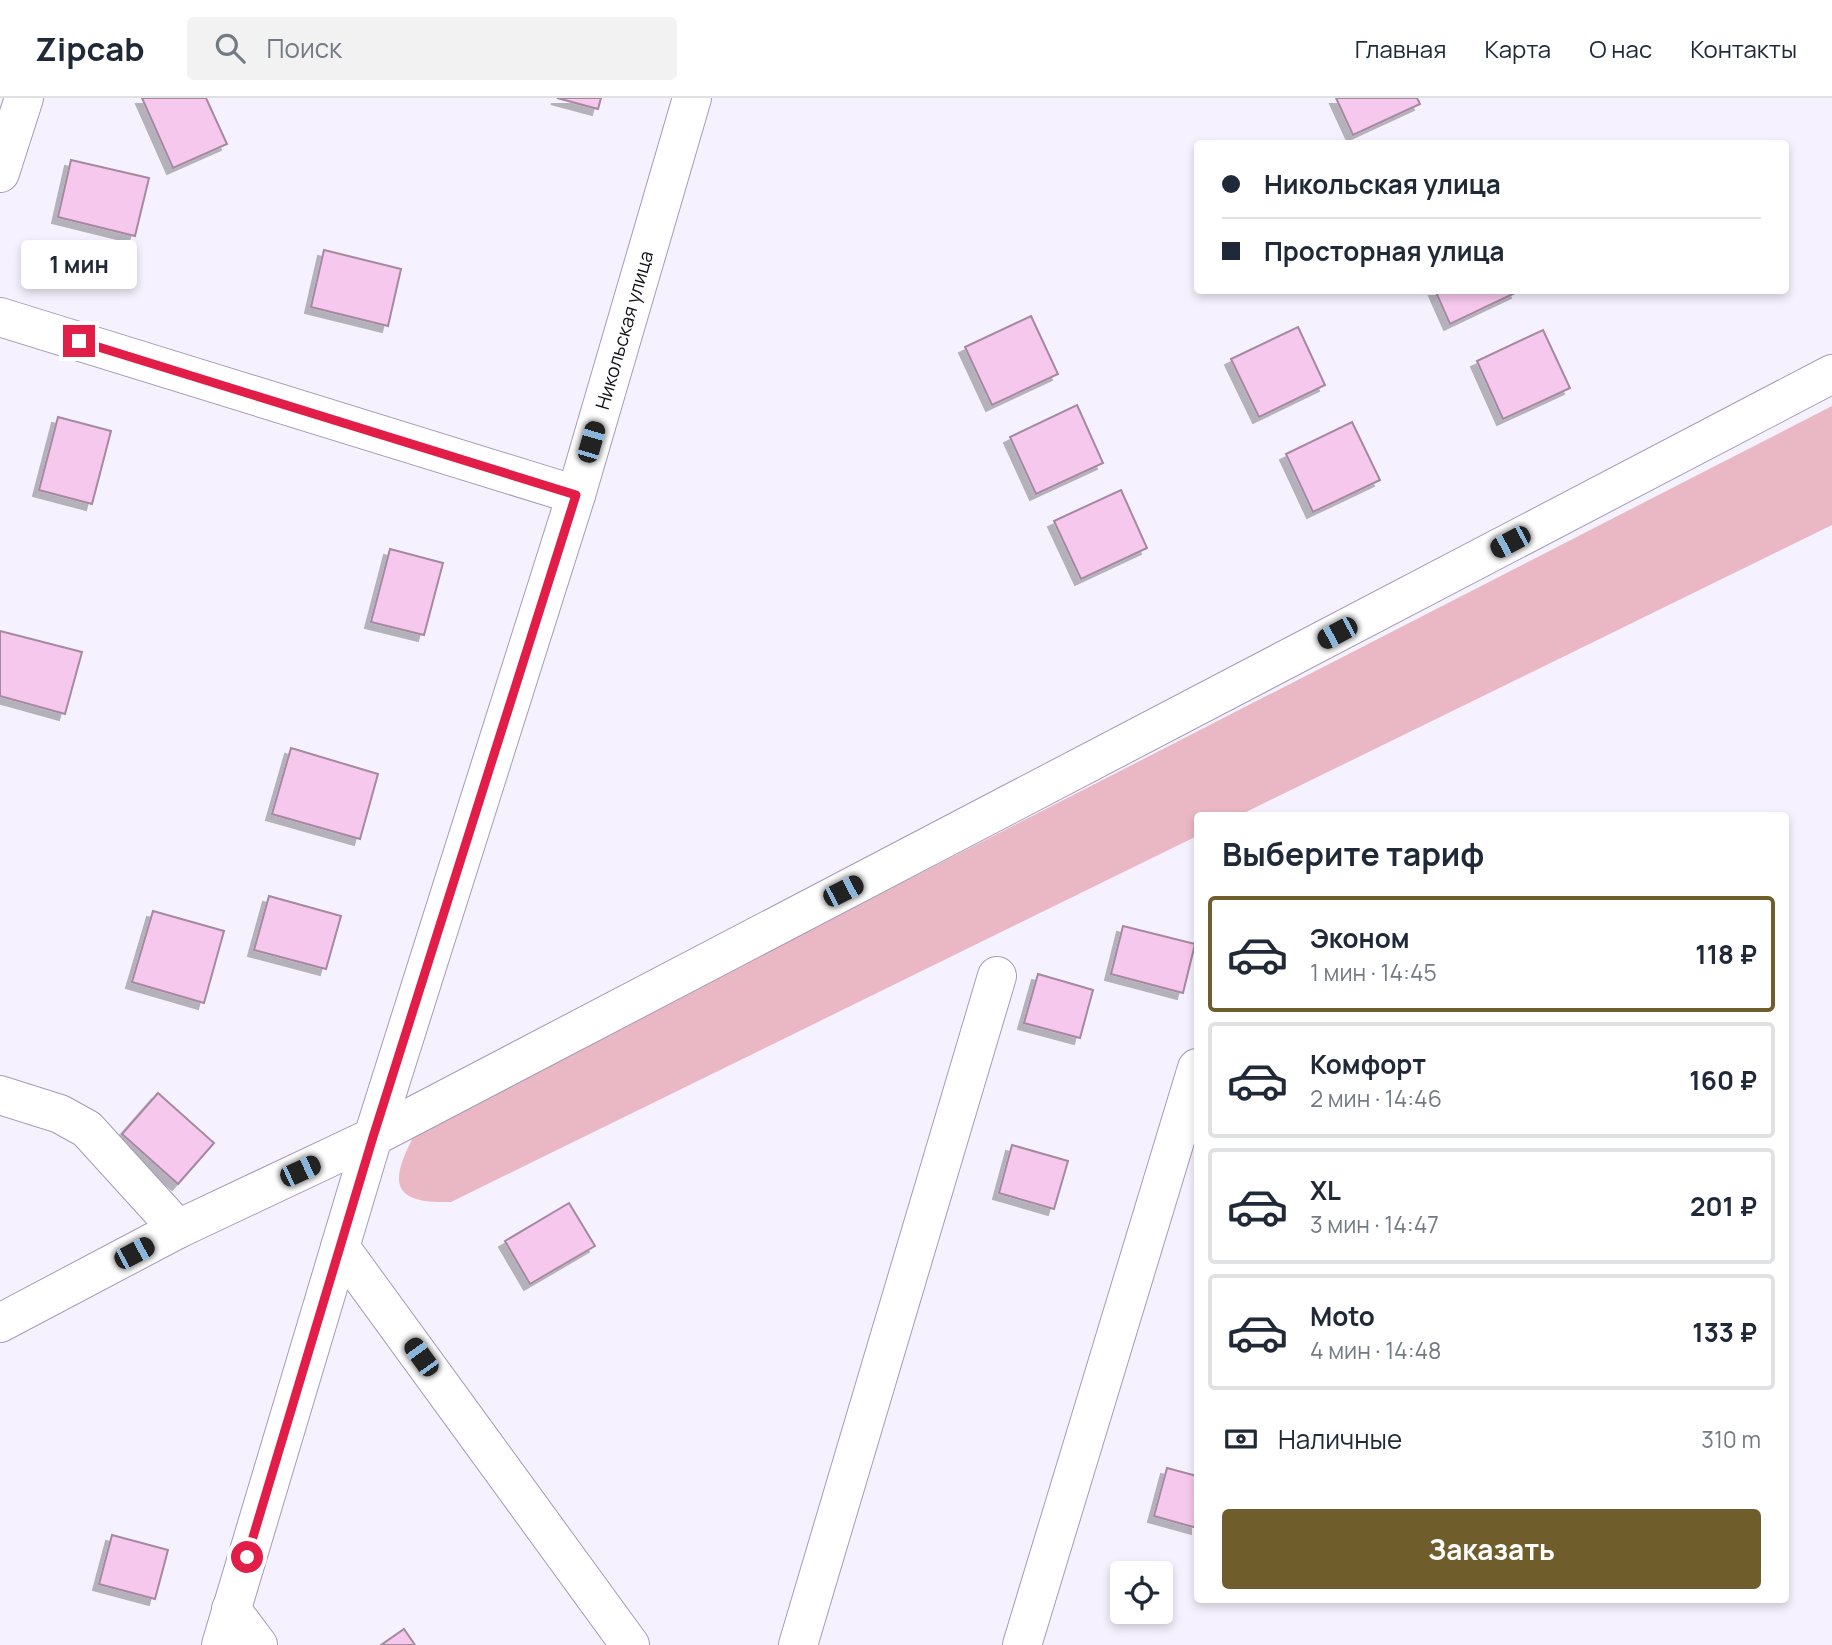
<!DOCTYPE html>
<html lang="ru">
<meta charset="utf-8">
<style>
:root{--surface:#fff;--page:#f2f2f3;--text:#1f2937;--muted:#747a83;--line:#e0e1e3;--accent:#705d2c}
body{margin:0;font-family:Manrope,sans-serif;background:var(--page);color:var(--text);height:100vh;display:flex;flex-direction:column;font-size:26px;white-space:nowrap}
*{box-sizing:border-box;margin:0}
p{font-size:23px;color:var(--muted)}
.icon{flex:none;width:38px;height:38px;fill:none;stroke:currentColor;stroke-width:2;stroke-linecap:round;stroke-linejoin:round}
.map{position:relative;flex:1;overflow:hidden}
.sheet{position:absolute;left:1194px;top:714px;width:595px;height:791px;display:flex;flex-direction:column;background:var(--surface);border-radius:7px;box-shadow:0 4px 10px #0003}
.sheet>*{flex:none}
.top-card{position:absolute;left:1194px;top:42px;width:595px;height:154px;border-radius:7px;box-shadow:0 4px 10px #0003;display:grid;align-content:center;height:154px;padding:0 28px;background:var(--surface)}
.buttons{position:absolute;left:1110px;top:1463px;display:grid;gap:14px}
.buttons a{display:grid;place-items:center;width:63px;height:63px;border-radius:7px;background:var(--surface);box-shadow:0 4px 10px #0003;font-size:35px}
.end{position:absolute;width:32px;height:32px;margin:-16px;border:9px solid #e11d48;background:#fff;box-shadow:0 0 0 4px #fff}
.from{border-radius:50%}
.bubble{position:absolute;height:49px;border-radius:7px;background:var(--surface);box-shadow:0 4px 10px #0003;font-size:23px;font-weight:700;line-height:49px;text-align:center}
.car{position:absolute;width:21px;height:42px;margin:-21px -10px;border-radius:9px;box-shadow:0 0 5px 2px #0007;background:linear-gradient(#222 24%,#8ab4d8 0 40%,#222 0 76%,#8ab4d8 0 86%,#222 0)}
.top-card b{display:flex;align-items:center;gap:24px;height:66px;font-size:26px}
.top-card b+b{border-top:2px solid var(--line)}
.top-card i{width:18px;height:18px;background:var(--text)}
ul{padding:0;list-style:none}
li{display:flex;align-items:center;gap:21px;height:116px;margin:0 14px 10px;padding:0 14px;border:4px solid var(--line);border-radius:7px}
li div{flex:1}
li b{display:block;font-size:26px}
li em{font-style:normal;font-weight:700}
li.active{border-color:var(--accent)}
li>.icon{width:63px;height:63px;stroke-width:1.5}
h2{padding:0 28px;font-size:32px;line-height:84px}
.pay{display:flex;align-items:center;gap:18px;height:77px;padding:0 28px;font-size:26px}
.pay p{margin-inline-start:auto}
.cta{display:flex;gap:14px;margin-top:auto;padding:14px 28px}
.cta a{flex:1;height:80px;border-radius:7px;background:var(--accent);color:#fff;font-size:28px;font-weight:700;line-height:80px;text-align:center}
header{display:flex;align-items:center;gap:42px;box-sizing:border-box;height:98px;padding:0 35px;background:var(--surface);border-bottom:2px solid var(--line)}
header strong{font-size:33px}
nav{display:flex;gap:38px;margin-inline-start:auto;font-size:24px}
.search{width:490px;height:63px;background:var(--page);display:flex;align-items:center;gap:18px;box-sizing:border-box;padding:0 24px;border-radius:7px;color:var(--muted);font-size:26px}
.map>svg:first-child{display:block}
.green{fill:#eab8c5}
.building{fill:#f6c8ed;stroke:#a589a0;stroke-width:2;filter:url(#shadow)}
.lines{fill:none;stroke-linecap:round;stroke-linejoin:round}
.minor-casing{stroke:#a69ab9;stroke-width:40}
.minor{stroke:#fff;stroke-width:38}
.route{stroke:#e11d48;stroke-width:9}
.labels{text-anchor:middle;stroke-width:7;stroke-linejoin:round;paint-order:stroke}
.street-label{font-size:19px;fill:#15111c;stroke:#fff}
</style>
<header>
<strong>Zipcab</strong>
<div class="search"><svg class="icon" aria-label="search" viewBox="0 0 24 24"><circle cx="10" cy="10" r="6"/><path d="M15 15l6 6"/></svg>Поиск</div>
<nav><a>Главная</a><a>Карта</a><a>О нас</a><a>Контакты</a></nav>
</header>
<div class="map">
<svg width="1832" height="1547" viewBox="0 0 1832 1547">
<defs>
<filter id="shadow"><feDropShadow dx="-6" dy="6" stdDeviation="0" flood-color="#0004"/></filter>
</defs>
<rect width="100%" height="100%" fill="#f6f1fe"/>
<!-- green -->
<path class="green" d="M1832,308v119l-592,290 -43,1v20l-746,366c-63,2 -61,-22 -35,-70z"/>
<!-- building -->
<g class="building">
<path d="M142,0h64l21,46 -54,24z"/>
<path d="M557,0h44l-3,11z"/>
<path d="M1336,0h81l3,6 -67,31z"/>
<path d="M71,62l78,18 -14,58 -77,-19z"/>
<path d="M324,152l77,19 -13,57 -77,-19z"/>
<path d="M1435,192h81l1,2 -67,32z"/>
<path d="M1031,218l27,58 -66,31 -27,-58z"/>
<path d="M1298,229l27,58 -66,32 -28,-58z"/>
<path d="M1543,232l27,58 -67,31 -26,-58z"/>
<path d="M1077,307l26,58 -67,31 -26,-57z"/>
<path d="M58,319l53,14 -19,73 -53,-14z"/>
<path d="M1352,324l28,58 -67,32 -27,-58z"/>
<path d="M1121,392l26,58 -66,31 -27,-58z"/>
<path d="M390,451l53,14 -19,72 -53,-13z"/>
<path d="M0,533l82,21 -17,62 -65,-18z"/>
<path d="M291,650l87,26 -18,65 -88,-25z"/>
<path d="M269,798l72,20 -15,53 -72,-19z"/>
<path d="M153,813l71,20 -20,72 -72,-21z"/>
<path d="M1123,828l72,18 -12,49 -72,-19z"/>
<path d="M1038,876l55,16 -13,48 -56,-15z"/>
<path d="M158,995l56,50 -36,41 -56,-50z"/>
<path d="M1012,1047l56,16 -14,48 -55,-16z"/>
<path d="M569,1105l26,43 -65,38 -25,-43z"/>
<path d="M1167,1370l30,8v52l-43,-12z"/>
<path d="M112,1437l56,15 -13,49 -56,-15z"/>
<path d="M404,1531l11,16h-34z"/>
</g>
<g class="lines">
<defs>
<g id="minor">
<path d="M0,75l24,-75"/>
<path d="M0,219l576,178"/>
<path d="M0,997l60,19 27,15 91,100"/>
<path d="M340,1149l290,398"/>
<path d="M0,1225l178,-94 195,-92 1459,-763"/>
<path d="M231,1511l27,36"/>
<path d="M221,1547l152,-508 203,-642 116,-397"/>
<path d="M798,1547l199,-669"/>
<path d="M1022,1547l175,-577"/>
</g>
</defs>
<!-- minor casing -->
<use href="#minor" class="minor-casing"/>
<!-- minor -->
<use href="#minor" class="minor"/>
</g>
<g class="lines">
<!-- route -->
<path class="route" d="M79,243l497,154 -203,642 -126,420"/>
</g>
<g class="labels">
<!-- street labels -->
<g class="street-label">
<text transform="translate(624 232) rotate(-74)" y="7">Никольская улица</text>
</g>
</g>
</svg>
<div class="buttons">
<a><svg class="icon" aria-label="locate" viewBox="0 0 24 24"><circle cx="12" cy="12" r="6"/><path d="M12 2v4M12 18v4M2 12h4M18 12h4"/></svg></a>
</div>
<i class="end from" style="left:247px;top:1459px"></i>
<i class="end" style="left:79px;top:243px"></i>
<div class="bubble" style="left:21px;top:142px;width:116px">1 мин</div>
<i class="car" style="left:591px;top:344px;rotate:16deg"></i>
<i class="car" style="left:1510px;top:444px;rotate:242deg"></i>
<i class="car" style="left:1337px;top:535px;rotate:242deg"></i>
<i class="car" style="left:843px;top:793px;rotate:63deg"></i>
<i class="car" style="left:300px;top:1073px;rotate:65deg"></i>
<i class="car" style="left:134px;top:1155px;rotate:62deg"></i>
<i class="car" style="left:421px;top:1259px;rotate:324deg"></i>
<div class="top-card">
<b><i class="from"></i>Никольская улица</b>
<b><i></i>Просторная улица</b>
</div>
<section class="sheet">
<h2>Выберите тариф</h2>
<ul>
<li class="active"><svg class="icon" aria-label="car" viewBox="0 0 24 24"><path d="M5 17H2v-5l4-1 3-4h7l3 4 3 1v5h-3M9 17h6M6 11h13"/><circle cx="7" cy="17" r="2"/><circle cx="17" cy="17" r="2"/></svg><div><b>Эконом</b><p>1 мин · 14:45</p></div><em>118 ₽</em></li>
<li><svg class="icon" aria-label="car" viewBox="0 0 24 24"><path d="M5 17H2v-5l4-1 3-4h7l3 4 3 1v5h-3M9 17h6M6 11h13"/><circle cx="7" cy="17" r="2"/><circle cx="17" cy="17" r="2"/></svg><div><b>Комфорт</b><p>2 мин · 14:46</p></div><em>160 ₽</em></li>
<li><svg class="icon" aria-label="car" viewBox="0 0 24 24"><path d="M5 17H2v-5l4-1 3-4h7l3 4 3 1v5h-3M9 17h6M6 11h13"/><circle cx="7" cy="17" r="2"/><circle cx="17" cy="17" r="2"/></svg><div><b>XL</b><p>3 мин · 14:47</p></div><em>201 ₽</em></li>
<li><svg class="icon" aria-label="car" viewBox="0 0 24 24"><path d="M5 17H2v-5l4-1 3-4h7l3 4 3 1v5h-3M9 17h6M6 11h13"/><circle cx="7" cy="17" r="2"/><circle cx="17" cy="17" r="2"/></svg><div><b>Moto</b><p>4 мин · 14:48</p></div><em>133 ₽</em></li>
</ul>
<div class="pay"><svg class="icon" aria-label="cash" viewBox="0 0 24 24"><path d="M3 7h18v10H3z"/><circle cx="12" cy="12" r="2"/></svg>Наличные<p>310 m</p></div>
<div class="cta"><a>Заказать</a></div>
</section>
</div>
